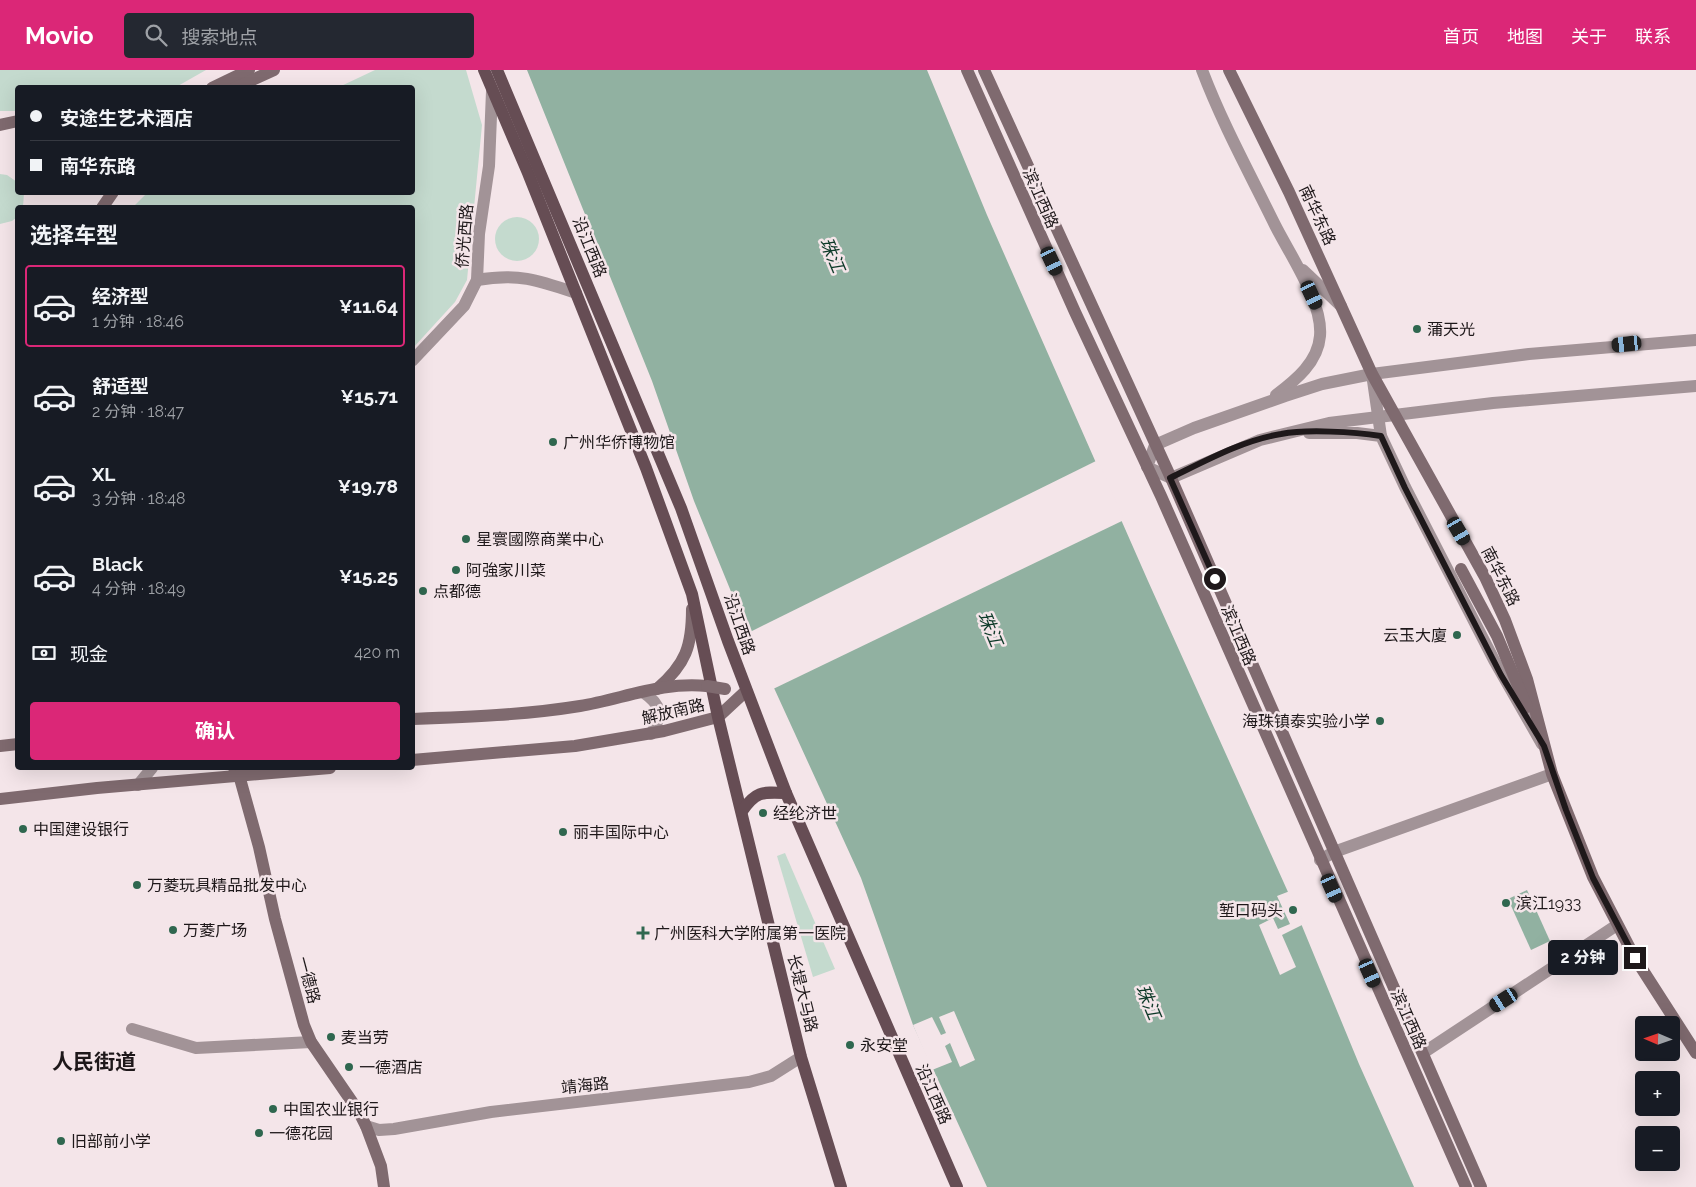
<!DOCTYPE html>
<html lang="zh">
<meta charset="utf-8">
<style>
:root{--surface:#171b24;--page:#242831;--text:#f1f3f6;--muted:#9ea1a6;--line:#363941;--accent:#db2777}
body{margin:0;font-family:Raleway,"Noto Sans SC",sans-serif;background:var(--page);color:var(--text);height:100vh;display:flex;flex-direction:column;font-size:19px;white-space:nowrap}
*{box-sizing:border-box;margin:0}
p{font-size:16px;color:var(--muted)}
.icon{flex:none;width:28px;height:28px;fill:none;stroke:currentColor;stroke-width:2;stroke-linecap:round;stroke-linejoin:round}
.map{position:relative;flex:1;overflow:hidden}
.drawer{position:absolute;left:15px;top:135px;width:400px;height:565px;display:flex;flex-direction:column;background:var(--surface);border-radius:5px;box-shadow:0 5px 20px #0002}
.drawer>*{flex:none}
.top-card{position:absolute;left:15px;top:15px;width:400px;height:110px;border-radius:5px;box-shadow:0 5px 20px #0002;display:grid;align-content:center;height:110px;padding:0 15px;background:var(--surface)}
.needle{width:32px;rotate:272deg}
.controls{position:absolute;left:1635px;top:946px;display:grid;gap:10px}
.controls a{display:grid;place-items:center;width:45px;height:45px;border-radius:5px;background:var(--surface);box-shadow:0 5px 20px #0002;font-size:25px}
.end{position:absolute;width:22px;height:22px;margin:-11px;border:6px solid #1e181a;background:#fff;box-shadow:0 0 0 2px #fff}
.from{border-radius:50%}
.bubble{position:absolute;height:35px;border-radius:5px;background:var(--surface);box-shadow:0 5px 20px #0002;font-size:16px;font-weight:700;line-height:35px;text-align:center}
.car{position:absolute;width:15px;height:30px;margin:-15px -8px;border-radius:6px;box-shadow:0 0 4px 1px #0007;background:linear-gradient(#222 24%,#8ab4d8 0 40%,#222 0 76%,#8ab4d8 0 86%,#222 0)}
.top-card b{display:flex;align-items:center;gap:18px;height:48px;font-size:19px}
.top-card b+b{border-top:1px solid var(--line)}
.top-card i{width:12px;height:12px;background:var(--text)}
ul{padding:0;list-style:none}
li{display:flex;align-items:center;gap:15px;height:82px;margin:0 10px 8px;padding:0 5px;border:2px solid transparent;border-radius:5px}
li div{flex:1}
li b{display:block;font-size:19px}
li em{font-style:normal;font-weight:700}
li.on{border-color:var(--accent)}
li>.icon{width:45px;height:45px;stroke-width:1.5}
h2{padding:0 15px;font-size:22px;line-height:60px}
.pay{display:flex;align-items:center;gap:12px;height:55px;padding:0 15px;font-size:19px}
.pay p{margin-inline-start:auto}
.cta{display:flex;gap:10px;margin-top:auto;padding:10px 15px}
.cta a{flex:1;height:58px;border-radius:5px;background:var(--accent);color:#fff;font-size:20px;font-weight:700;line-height:58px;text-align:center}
header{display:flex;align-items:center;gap:30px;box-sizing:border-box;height:70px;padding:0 25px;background:var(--accent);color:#fff}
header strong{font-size:24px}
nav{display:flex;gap:28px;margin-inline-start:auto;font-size:18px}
.search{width:350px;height:45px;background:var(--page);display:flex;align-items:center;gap:12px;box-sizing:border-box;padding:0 18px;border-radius:5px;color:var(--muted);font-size:19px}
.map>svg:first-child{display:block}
.green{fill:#c4dace}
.water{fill:#91b1a1}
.pier{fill:#f4e5e9}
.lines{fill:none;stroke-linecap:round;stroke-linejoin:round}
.minor{stroke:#a29397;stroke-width:12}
.tertiary{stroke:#a29397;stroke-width:12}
.secondary{stroke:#7f6a6f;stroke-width:12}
.primary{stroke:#664d54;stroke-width:12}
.secondary-bridge{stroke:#7f6a6f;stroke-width:12}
.route{stroke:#1e181a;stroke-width:6}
.poi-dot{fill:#2f674f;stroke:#f4e5e9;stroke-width:2}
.labels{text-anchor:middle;stroke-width:5;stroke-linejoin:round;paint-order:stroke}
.street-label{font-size:16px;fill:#1e181a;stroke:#f4e5e9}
.poi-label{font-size:16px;fill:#1e181a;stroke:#f4e5e9;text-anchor:start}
.water-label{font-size:18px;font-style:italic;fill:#0e3a29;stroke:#f4e5e9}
.district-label{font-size:21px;font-weight:bold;fill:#1e181a;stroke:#f4e5e9}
</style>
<header>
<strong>Movio</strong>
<div class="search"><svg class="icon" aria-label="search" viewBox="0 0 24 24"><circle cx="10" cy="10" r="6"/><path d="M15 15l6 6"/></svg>搜索地点</div>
<nav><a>首页</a><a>地图</a><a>关于</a><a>联系</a></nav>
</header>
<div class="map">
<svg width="1696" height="1117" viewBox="0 0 1696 1117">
<rect width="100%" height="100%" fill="#f4e5e9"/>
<!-- green -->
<g class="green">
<path d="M0,0h206l-30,17 -158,1 -1,23h-17z"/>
<path d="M375,0h91l16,55 -15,155 -12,22 -42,46 -1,-140 -279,-1 14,-14 265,-1v-104l-73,-1z"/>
<path d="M0,104l7,1 10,7 1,10 6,1 -1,14 -5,1 -1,9 -5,4 -12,3z"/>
<circle cx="517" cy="169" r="22"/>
<path d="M785,783l50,116 -22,8 -36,-121z"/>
</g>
<!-- water -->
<g class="water">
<path d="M527,0h400l60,145 161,366 140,311 71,172 55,123h-427l-74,-162 -52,-147 -120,-262 -47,-115 -42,-120z"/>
<path d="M1527,820l23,51 -19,9 -23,-51z"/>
</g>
<!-- pier -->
<g class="pier">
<path d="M1098,390l26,60 -353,170 -25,-56z"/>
<path d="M1290,821l14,33 -22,11 14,32 -16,8 -21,-50 14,-7 5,11 12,-5 -13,-28z"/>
<path d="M954,941l21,49 -15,7 -10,-24 -5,3 7,16 -20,8 -19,-45 19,-8 9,18 5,-2 -7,-16z"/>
</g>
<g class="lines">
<!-- minor -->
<g class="minor">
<path d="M1320,790l14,-8 218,-78"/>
<path d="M132,959l64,19 115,-6"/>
<path d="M1423,983l194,-128"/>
</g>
<!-- tertiary -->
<g class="tertiary">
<path d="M1202,0c20,53 48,104 73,155 15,30 48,77 45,111 -2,26 -24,44 -44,59"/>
<path d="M1303,200l38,36"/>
<path d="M477,210c42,-7 61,0 99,13"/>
<path d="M1696,270l-167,14 -157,20 -50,10 -37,12 -91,32 -39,17 -8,22 24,11 89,-38 69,-17 164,-20 203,-17"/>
<path d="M412,291l52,-55 13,-26 2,-46 10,-68 3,-75"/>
<path d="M1372,304l9,62"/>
<path d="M1309,363h48l24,3 24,51 89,173 48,84"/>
<path d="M643,622c19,13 20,23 8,42"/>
<path d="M138,715l14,-17"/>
<path d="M366,1056l13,4 15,-1 97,-17 258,-30 22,-6 30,-19"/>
</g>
<!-- secondary -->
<g class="secondary">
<path d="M967,0l108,242 86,184 305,691"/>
<path d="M984,0l187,408 310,709"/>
<path d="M1229,0l60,122 83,182 113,203 20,43 22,59 25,95 41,103 42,81 61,95"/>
<path d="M212,18l37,-18"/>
<path d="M235,18l39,-18"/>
<path d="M0,55l18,-4"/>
<path d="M102,138l11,-16"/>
<path d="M1461,499l36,67 30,71"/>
<path d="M657,619c29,-25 35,-43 35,-80"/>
<path d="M412,649c56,-2 113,-4 168,-13 42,-7 84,-25 127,-20"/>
<path d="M0,676l18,-2"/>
<path d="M412,690l163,-14 89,-15 54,-14 28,-26"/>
<path d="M234,698l5,7 20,72 16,72 29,106 7,17 48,70 7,14 15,40 3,21"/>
<path d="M0,729l97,-11 233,-20"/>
</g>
<!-- primary -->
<g class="primary">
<path d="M484,0l44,103 118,295 46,126 26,123 83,340 40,130"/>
<path d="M497,0l184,438 47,133 58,152 171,394"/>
<path d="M742,741c14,-20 20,-19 44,-18"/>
</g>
<!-- secondary-bridge -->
<path class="secondary-bridge" d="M707,616l18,3"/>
</g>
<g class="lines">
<!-- route -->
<path class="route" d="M1215,509l-45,-101c35,-17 73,-38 111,-44 26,-5 73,-2 100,2l24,52 96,187 43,71 22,64 27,68 42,80"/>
</g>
<!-- markers -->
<g class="poi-dot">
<circle cx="1417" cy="259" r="5"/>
<circle cx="553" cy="372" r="5"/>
<circle cx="466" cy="469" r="5"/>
<circle cx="456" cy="500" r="5"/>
<circle cx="423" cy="521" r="5"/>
<circle cx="1457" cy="565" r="5"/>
<circle cx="1380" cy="651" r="5"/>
<circle cx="763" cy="743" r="5"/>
<circle cx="23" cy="759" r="5"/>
<circle cx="563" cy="762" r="5"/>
<circle cx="137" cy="815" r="5"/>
<circle cx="1506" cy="833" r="5"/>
<circle cx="1293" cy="840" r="5"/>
<circle cx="173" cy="860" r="5"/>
<path d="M640.5 855.5h5v5h5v5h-5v5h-5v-5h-5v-5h5z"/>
<circle cx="331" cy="967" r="5"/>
<circle cx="850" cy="975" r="5"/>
<circle cx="349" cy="997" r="5"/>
<circle cx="273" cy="1039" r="5"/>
<circle cx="259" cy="1063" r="5"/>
<circle cx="61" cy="1071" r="5"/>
</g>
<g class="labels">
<!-- street labels -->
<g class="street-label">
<text transform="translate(1041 128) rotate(66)" y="6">滨江西路</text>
<text transform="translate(1318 145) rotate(65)" y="6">南华东路</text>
<text transform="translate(464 166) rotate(-85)" y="6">侨光西路</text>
<text transform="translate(590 177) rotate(68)" y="6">沿江西路</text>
<text transform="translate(1501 506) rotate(63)" y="6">南华东路</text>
<text transform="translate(740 554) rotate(71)" y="6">沿江西路</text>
<text transform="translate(1239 565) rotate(67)" y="6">滨江西路</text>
<text transform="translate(673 641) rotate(-13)" y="6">解放南路</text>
<text transform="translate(309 910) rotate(75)" y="6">一德路</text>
<text transform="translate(803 923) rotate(76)" y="6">长堤大马路</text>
<text transform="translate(1409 949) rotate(66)" y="6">滨江西路</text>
<text transform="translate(585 1015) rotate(-6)" y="6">靖海路</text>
<text transform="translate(934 1024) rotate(66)" y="6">沿江西路</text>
</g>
<!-- poi labels -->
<g class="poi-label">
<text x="1427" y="265">蒲天光</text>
<text x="563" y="378">广州华侨博物馆</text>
<text x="476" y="475">星寰國際商業中心</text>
<text x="466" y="506">阿強家川菜</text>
<text x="433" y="527">点都德</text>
<text x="1447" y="571" text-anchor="end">云玉大廈</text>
<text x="1370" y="657" text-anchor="end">海珠镇泰实验小学</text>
<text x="773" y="749">经纶济世</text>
<text x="33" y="765">中国建设银行</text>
<text x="573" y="768">丽丰国际中心</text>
<text x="147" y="821">万菱玩具精品批发中心</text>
<text x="1516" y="839">滨江1933</text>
<text x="1283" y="846" text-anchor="end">堑口码头</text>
<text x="183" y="866">万菱广场</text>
<text x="654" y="869">广州医科大学附属第一医院</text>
<text x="341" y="973">麦当劳</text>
<text x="860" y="981">永安堂</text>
<text x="359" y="1003">一德酒店</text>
<text x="283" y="1045">中国农业银行</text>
<text x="269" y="1069">一德花园</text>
<text x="71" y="1077">旧部前小学</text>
</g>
<!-- water labels -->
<g class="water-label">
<text transform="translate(832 185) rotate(67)" y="6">珠江</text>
<text transform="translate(990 559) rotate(67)" y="6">珠江</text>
<text transform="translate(1148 932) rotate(67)" y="6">珠江</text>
</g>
<!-- district labels -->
<g class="district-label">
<text x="94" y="999">人民街道</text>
</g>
</g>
</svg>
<div class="controls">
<a><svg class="needle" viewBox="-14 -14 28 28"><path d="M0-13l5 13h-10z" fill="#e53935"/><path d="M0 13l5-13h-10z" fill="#9ea1a6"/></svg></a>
<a>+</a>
<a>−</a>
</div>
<i class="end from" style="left:1215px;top:509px"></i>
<i class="end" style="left:1635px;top:888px"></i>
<div class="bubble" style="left:1548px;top:870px;width:70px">2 分钟</div>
<i class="car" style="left:1052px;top:191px;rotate:155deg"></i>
<i class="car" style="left:1312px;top:225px;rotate:155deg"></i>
<i class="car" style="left:1627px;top:274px;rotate:264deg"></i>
<i class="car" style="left:1459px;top:461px;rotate:150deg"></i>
<i class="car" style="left:1332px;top:818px;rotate:156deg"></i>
<i class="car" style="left:1370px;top:903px;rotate:156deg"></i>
<i class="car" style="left:1504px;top:930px;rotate:237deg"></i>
<div class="top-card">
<b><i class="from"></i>安途生艺术酒店</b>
<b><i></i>南华东路</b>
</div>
<section class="drawer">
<h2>选择车型</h2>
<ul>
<li class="on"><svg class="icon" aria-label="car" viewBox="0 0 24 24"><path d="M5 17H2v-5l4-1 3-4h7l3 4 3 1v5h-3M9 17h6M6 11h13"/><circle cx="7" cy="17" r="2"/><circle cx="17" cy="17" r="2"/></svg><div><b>经济型</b><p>1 分钟 · 18:46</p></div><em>¥11.64</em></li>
<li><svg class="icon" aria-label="car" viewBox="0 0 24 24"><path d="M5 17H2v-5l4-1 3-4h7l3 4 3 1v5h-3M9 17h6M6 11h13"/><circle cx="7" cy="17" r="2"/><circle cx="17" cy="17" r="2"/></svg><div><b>舒适型</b><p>2 分钟 · 18:47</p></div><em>¥15.71</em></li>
<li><svg class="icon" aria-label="car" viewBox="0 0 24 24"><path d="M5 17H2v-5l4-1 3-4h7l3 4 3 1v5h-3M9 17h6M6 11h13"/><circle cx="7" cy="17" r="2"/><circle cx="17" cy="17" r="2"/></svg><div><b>XL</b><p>3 分钟 · 18:48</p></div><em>¥19.78</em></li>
<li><svg class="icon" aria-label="car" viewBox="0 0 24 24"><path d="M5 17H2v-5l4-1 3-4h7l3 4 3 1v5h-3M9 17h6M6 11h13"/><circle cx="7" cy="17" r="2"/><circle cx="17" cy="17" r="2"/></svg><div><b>Black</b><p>4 分钟 · 18:49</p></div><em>¥15.25</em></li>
</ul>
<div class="pay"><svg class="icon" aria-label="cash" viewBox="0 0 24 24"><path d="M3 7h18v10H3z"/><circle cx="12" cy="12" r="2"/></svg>现金<p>420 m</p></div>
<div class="cta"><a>确认</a></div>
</section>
</div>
